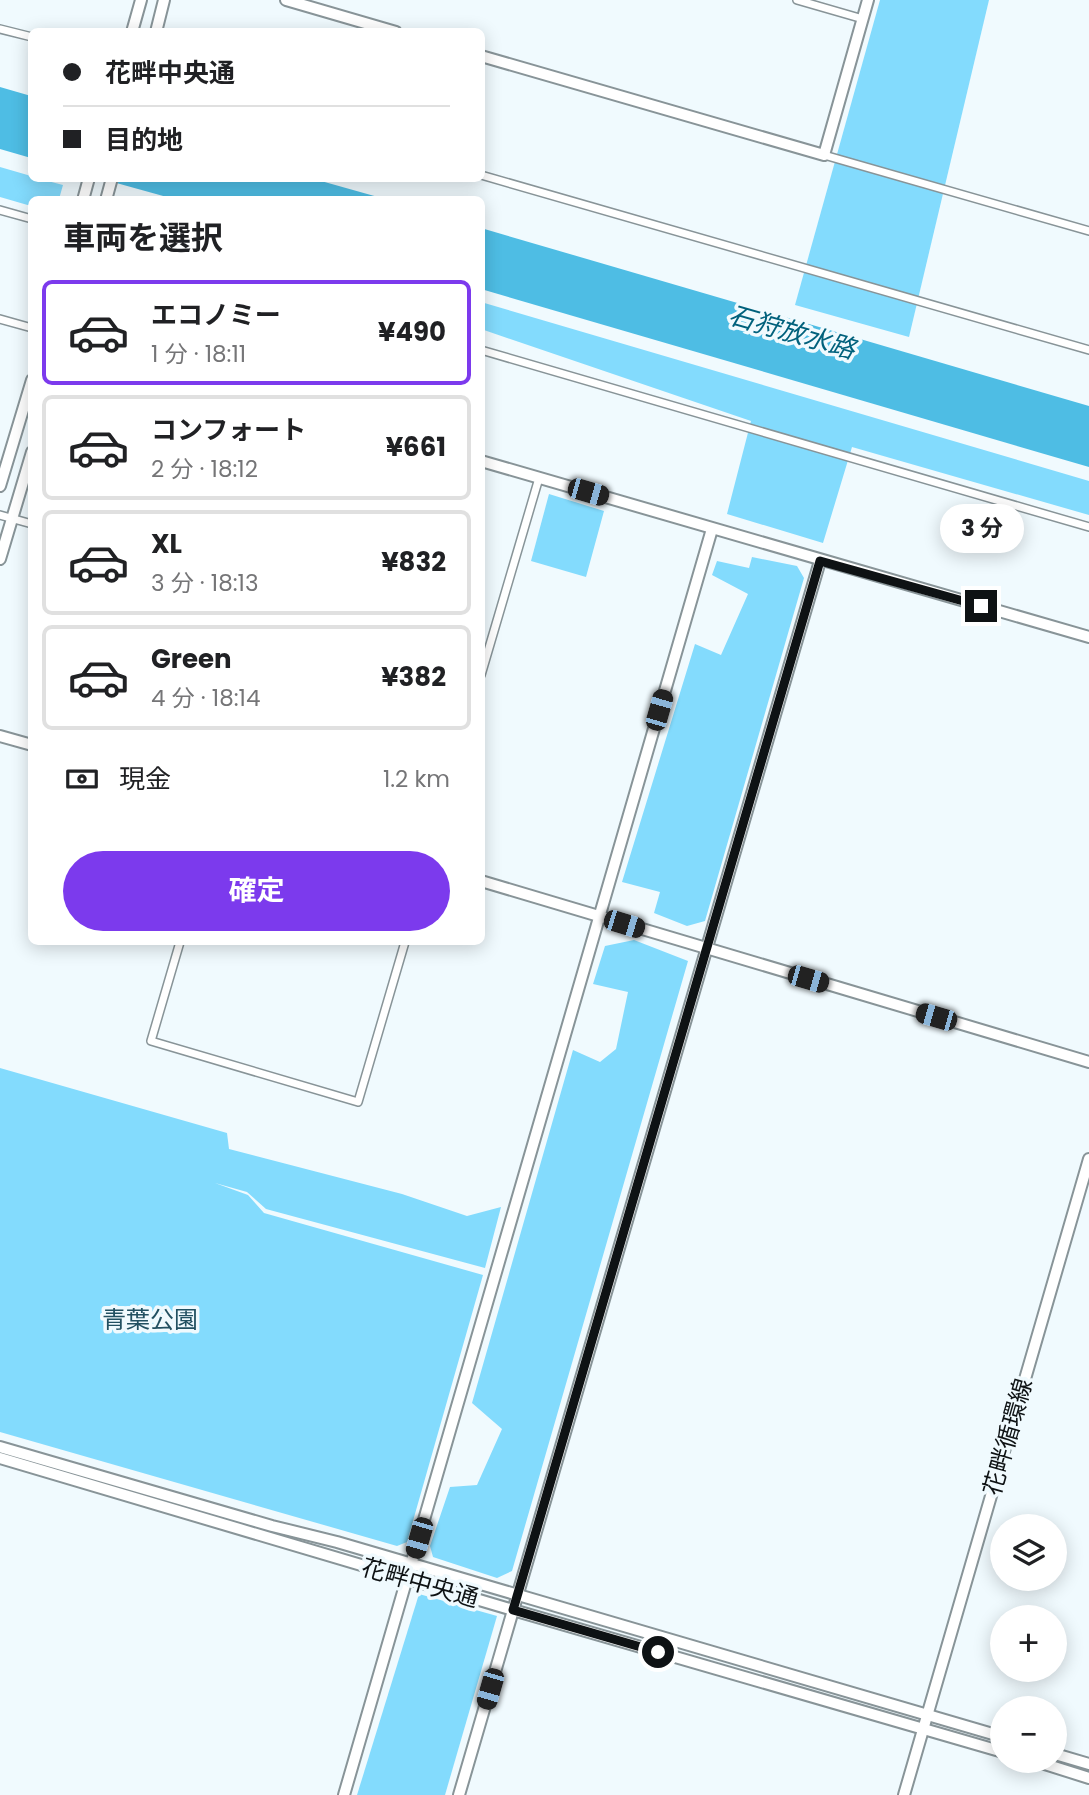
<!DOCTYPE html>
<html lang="ja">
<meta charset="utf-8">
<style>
:root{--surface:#fff;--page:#f2f2f2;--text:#202124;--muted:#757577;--line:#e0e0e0;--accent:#7c3aed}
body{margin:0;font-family:Poppins,"Noto Sans JP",sans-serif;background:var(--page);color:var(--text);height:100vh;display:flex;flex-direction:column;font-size:26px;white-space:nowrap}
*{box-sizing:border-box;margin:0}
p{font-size:23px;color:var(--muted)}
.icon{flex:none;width:38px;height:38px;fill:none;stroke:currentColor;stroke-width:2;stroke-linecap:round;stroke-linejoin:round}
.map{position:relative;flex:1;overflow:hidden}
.drawer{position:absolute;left:28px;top:196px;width:457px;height:749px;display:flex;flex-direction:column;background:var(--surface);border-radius:10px;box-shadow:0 4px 18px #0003}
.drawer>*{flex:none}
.guide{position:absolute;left:28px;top:28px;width:457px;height:154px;border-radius:10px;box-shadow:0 4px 18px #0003;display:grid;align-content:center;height:154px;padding:0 35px;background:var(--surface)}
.fabs{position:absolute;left:990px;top:1514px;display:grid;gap:14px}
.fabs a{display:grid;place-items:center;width:77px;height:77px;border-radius:50%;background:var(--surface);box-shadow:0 4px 18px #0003;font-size:35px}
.end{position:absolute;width:32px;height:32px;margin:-16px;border:9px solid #0e1214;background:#fff;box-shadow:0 0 0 4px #fff}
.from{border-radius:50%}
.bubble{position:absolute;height:49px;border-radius:24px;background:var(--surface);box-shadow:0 4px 18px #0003;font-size:23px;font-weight:700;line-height:49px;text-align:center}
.car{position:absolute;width:21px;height:42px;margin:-21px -10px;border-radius:9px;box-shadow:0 0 5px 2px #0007;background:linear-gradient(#222 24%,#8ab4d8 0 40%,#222 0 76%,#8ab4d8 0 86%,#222 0)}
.guide b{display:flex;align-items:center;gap:24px;height:66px;font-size:26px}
.guide b+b{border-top:2px solid var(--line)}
.guide i{width:18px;height:18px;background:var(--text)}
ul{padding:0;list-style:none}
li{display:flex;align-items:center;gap:21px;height:105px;margin:0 14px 10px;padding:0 21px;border:4px solid var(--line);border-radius:10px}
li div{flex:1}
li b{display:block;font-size:26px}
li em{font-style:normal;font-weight:700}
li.active{border-color:var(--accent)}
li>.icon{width:63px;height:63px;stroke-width:1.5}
h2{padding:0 35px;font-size:32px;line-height:84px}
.pay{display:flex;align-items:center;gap:18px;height:77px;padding:0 35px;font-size:26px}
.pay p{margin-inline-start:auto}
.cta{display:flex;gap:14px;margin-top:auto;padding:14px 35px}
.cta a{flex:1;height:80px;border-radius:42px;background:var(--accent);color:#fff;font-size:28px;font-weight:700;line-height:80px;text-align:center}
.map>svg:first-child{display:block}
.green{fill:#83dbfd}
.water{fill:#4ebde4}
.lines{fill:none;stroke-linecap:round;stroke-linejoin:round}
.street-casing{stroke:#889498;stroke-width:10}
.secondary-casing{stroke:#889498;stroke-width:14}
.street{stroke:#fff;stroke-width:7}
.secondary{stroke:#fff;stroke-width:10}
.route{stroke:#0e1214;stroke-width:9}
.labels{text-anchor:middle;stroke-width:7;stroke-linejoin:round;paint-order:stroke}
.park-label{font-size:24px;fill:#225061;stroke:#f0fafe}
.street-label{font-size:24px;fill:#0e1214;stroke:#f0fafe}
.water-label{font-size:26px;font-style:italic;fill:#01617c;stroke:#f0fafe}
</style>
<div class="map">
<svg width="1089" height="1795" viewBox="0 0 1089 1795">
<rect width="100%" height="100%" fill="#f0fafe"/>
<!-- green -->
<g class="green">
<path d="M880,0h109l-80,337 -114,-32z"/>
<path d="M0,167l31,9 1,2 8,1 23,6 -4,14 -27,1 -1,6 -31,-9z"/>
<path d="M481,302l608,179v34l-237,-68 -29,96 -96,-29 24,-93 -270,-92z"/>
<path d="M549,494l55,17 -18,66 -55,-16z"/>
<path d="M752,557l45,9 7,12 -99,343 -18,5 -33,-13 6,-21 -38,-10 73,-238 26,11 27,-61 -36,-19 5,-14 32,7z"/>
<path d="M634,940l54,21 -176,610 -15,7 -64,-21 -3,-11 20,-59 27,-2 25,-56 -30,-26 101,-353 27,12 16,-13 12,-57 -35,-8 12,-38z"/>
<path d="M0,1068l227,65 2,16 173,45 65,22 34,-9 -16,61 -219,-59 -19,-17 -32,-9 33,12 16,18 219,62 -76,267 -10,4 -397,-114z"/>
<path d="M419,1594l78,22 -52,179h-88z"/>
</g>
<!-- water -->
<g class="water">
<path d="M0,87l31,9v62l-31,-9z"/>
<path d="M102,179h212l71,20h-211z"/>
<path d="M481,228l608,178v61l-608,-178z"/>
</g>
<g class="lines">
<defs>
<g id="street">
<path d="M797,0l66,19"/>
<path d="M0,29l32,8"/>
<path d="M824,155l265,76"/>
<path d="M481,175l608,175"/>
<path d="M0,210l32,9"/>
<path d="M0,319l32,9"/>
<path d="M481,350l608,177"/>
<path d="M0,515l32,9"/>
<path d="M481,675l58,-197"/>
<path d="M180,942l-29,99 207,61 47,-160"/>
</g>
<g id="secondary">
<path d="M286,0l110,32"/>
<path d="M132,32l9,-32"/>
<path d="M156,32l8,-32"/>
<path d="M481,56l343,99 44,-155"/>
<path d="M83,200l6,-22"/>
<path d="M106,200l6,-22"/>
<path d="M481,461l608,176"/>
<path d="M0,486l32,-106"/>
<path d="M0,559l32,-107"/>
<path d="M0,736l32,9"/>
<path d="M481,881l608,181"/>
<path d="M0,1447l272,79 65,16 666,195"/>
<path d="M0,1458l513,152 490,142"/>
<path d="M1055,1754l34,10"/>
<path d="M1032,1760l57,18"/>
<path d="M344,1795l368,-1266"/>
<path d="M459,1795l361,-1234"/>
<path d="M904,1795l185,-636"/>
</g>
</defs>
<!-- street casing -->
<use href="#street" class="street-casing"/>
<!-- secondary casing -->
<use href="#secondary" class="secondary-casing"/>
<!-- street -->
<use href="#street" class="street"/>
<!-- secondary -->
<use href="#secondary" class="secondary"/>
</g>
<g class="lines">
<!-- route -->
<path class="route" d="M658,1652l-145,-42 307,-1049 161,45"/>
</g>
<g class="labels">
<!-- park labels -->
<g class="park-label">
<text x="150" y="1328">青葉公園</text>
</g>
<!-- street labels -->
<g class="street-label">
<text transform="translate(1008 1437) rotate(-74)" y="8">花畔循環線</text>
<text transform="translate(420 1583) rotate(16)" y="8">花畔中央通</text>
</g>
<!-- water labels -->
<g class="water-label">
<text transform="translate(792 332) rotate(16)" y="9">石狩放水路</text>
</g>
</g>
</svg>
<div class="fabs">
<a><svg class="icon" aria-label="layers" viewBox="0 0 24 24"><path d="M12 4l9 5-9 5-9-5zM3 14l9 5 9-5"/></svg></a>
<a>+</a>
<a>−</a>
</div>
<i class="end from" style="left:658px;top:1652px"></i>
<i class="end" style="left:981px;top:606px"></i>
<div class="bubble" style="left:940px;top:504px;width:84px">3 分</div>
<i class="car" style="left:588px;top:492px;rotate:106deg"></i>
<i class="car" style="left:659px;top:710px;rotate:16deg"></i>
<i class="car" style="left:624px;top:924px;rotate:107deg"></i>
<i class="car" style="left:808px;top:979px;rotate:106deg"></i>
<i class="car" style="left:936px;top:1017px;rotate:286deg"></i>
<i class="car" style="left:419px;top:1538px;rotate:196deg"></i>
<i class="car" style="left:490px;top:1689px;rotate:196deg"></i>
<div class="guide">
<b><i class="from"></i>花畔中央通</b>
<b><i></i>目的地</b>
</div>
<section class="drawer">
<h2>車両を選択</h2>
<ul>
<li class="active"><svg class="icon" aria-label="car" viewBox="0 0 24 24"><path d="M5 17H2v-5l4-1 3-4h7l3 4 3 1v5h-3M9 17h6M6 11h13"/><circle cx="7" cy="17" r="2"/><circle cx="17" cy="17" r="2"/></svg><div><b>エコノミー</b><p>1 分 · 18:11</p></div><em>¥490</em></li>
<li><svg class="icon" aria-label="car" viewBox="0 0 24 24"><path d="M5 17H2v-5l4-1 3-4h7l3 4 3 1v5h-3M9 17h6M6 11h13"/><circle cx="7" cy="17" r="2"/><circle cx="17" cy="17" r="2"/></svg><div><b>コンフォート</b><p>2 分 · 18:12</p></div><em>¥661</em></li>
<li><svg class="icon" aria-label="car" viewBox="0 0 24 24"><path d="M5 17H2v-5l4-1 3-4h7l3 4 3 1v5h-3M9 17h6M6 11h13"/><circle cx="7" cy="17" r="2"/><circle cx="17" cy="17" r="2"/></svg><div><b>XL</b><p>3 分 · 18:13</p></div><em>¥832</em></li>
<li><svg class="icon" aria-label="car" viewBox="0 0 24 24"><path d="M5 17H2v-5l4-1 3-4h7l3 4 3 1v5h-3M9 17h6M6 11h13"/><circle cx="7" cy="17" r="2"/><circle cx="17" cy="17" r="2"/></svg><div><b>Green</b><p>4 分 · 18:14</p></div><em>¥382</em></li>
</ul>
<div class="pay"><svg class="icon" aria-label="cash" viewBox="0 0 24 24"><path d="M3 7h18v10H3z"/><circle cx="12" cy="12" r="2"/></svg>現金<p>1.2 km</p></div>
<div class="cta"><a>確定</a></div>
</section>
</div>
